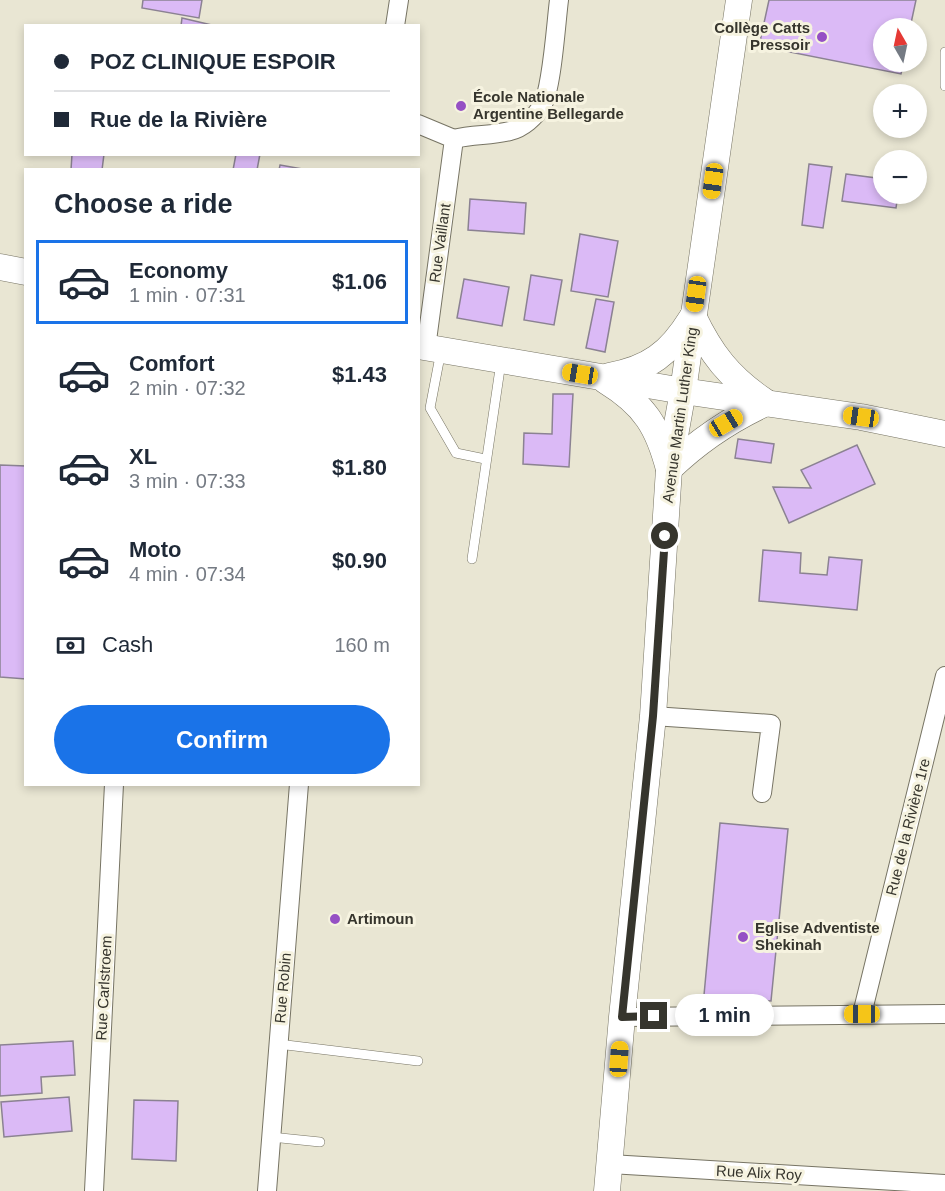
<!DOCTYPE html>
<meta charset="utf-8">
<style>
:root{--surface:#fff;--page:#f2f2f3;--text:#1f2937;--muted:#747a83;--line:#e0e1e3;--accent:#1a73e8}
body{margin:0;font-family:Arial,sans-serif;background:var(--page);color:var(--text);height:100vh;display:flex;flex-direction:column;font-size:22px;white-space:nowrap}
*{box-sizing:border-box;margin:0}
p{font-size:20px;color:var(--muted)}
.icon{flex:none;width:33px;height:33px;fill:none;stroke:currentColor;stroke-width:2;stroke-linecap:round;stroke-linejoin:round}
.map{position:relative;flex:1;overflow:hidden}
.sheet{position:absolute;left:24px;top:168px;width:396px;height:618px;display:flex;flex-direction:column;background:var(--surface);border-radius:0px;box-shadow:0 3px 9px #0003}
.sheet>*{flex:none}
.hud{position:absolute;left:24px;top:24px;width:396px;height:132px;border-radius:0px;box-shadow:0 3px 9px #0003;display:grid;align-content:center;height:132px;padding:0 30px;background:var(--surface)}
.needle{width:39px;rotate:351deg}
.controls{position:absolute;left:873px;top:18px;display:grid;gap:12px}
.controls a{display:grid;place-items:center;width:54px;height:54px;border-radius:50%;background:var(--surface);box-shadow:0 3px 9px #0003;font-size:30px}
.end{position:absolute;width:27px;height:27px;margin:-14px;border:8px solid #36352d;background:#fff;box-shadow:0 0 0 3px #fff}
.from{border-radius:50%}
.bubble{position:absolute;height:42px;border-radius:21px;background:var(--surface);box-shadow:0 3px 9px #0003;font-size:20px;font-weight:600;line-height:42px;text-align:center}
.car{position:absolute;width:18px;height:36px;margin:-18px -9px;border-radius:8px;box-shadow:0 0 4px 2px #0007;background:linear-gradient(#f5c518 24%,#345 0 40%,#f5c518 0 76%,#345 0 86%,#f5c518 0)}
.hud b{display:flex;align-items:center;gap:21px;height:57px;font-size:22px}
.hud b+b{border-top:2px solid var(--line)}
.hud i{width:15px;height:15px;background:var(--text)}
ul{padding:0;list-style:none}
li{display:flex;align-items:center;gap:18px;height:84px;margin:0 12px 9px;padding:0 18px;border:3px solid transparent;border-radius:0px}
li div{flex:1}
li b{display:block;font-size:22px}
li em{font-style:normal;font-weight:600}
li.selected{border-color:var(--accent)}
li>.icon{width:54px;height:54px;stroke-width:1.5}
h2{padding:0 30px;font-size:27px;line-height:72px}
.pay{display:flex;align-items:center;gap:15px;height:66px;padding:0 30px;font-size:22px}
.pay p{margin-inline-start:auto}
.cta{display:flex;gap:12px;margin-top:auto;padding:12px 30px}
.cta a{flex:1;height:69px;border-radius:36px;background:var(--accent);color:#fff;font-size:24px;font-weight:600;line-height:69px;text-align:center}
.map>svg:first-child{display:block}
.building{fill:#dbbaf6;stroke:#8b8292;stroke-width:1.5}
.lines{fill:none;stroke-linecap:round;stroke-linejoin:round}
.lane-casing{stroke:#777464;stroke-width:10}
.street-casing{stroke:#777464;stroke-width:20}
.secondary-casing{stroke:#777464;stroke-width:27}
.lane{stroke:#fff;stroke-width:9}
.street{stroke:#fff;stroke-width:18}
.secondary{stroke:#fff;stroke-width:26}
.route{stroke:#36352d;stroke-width:8}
.poi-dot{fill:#9550c4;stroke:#f6f3e0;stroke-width:2}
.labels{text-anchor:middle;stroke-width:6;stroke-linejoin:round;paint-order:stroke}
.poi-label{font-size:15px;font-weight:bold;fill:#36352d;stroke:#f6f3e0;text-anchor:start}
.street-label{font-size:15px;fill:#36352d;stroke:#f6f3e0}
</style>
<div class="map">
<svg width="945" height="1191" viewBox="0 0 945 1191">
<rect width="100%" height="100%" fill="#e9e6d3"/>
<!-- building -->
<g class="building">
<path d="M143,0h59l-3,18 -57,-10z"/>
<path d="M769,0h147l-6,28h-26v34h20l-3,12 -142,-28z"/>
<path d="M182,18l34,8h-35z"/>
<path d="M72,154h32l-2,16h-31z"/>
<path d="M236,154h24l-3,16h-24z"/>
<path d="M809,164l23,3 -9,61 -21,-3z"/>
<path d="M280,165l28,5h-29z"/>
<path d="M846,174l38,5v15h14l-2,14 -54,-7z"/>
<path d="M470,199l56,4 -2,31 -56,-4z"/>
<path d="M580,234l38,7 -10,56 -37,-6z"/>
<path d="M531,275l31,5 -8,45 -30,-5z"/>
<path d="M464,279l45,8 -7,39 -45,-8z"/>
<path d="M596,299l18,3 -9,50 -19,-4z"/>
<path d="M553,394h20l-4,73 -46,-3 1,-31 28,1z"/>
<path d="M738,439l36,5 -3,19 -36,-5z"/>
<path d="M857,445l18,39 -86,39 -16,-36 38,1 -10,-18z"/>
<path d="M0,465l26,1v213l-26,-2z"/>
<path d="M763,550l38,3 -1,20 27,2 2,-18 33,3 -5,50 -98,-9z"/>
<path d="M720,823l68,6 -17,172 -67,-6z"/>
<path d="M73,1041l2,34 -34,2 1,16 -42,3v-51z"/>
<path d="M69,1097l3,34 -68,6 -3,-35z"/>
<path d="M134,1100l44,1 -2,60 -44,-2z"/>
</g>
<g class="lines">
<defs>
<g id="lane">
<path d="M945,52v34"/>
<path d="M441,351l-11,57 26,45 29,6"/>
<path d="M472,559l29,-197"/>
<path d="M278,1044l140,17"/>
<path d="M271,1137l49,5"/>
</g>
<g id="street">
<path d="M395,26l4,-26"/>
<path d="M418,124l36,15 -28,209"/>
<path d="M454,139c19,-5 38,-3 56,-8 13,-3 25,-14 32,-25 10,-17 14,-83 17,-106"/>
<path d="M653,716l118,8 -9,69"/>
<path d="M862,1014l83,-338"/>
<path d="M622,1017l323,-3"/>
<path d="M610,1164l335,20"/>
<path d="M94,1191l20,-407"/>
<path d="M267,1191l32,-407"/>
</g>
<g id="secondary">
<path d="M0,267l26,5"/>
<path d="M693,316c18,38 36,61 71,85"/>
<path d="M418,346l265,45 178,26 84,17"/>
<path d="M609,376c40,-7 61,-23 82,-57"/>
<path d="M606,381c39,24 52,46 63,88 30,-29 60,-49 97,-66"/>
<path d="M607,1191l15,-174 31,-301 16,-247 14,-78 56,-391"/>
</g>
</defs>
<!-- lane casing -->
<use href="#lane" class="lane-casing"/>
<!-- street casing -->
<use href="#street" class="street-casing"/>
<!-- secondary casing -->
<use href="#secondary" class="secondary-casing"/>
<!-- lane -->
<use href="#lane" class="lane"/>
<!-- street -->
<use href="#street" class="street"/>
<!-- secondary -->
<use href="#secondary" class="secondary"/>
</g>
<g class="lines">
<!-- route -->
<path class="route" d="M654,1016l-32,1 31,-301 12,-180"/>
</g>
<!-- markers -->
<g class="poi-dot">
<circle cx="822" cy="37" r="6"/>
<circle cx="461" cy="106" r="6"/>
<circle cx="335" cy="919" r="6"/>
<circle cx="743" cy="937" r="6"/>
</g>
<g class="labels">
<!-- poi labels -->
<g class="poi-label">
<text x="810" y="33" text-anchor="end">Collège Catts<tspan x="810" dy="17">Pressoir</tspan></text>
<text x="473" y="102">École Nationale<tspan x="473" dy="17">Argentine Bellegarde</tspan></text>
<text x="347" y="924">Artimoun</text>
<text x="755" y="933">Eglise Adventiste<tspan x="755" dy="17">Shekinah</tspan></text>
</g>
<!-- street labels -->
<g class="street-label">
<text transform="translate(440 243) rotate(-82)" y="5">Rue Vaillant</text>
<text transform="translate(680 415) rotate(-82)" y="5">Avenue Martin Luther King</text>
<text transform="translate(908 827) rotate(-76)" y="5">Rue de la Rivière 1re</text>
<text transform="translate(104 988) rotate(-87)" y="5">Rue Carlstroem</text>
<text transform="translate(283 988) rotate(-85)" y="5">Rue Robin</text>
<text transform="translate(759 1173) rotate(3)" y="5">Rue Alix Roy</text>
</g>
</g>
</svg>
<div class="controls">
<a><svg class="needle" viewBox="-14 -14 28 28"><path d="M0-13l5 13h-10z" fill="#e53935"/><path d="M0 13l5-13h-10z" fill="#747a83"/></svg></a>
<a>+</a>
<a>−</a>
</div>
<i class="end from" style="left:665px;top:536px"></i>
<i class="end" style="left:654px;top:1016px"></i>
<div class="bubble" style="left:675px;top:994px;width:99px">1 min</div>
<i class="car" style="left:713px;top:181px;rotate:188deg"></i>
<i class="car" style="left:696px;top:294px;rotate:188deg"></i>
<i class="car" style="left:580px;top:374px;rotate:279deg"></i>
<i class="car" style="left:861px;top:417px;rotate:278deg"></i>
<i class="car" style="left:726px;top:423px;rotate:59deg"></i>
<i class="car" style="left:862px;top:1014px;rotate:270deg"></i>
<i class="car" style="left:619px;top:1059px;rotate:4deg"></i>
<div class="hud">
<b><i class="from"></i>POZ CLINIQUE ESPOIR</b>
<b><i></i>Rue de la Rivière</b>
</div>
<section class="sheet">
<h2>Choose a ride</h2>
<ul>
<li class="selected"><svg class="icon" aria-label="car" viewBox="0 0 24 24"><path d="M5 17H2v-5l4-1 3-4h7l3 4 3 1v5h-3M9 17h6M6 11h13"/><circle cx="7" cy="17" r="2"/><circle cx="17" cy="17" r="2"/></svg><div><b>Economy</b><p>1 min · 07:31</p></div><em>$1.06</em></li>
<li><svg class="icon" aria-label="car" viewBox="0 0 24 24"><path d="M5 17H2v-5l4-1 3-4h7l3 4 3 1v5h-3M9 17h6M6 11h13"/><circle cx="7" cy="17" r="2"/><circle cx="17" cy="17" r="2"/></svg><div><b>Comfort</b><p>2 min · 07:32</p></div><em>$1.43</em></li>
<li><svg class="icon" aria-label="car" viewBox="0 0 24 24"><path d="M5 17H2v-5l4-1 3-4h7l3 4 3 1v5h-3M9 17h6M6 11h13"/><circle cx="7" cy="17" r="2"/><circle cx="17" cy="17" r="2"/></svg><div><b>XL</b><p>3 min · 07:33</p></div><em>$1.80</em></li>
<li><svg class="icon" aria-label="car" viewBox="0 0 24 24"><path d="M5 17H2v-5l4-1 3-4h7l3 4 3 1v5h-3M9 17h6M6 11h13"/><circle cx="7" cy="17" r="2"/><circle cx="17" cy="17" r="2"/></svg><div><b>Moto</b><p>4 min · 07:34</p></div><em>$0.90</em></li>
</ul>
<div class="pay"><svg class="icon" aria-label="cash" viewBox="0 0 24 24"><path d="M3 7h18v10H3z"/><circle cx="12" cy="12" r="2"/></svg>Cash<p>160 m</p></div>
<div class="cta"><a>Confirm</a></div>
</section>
</div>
